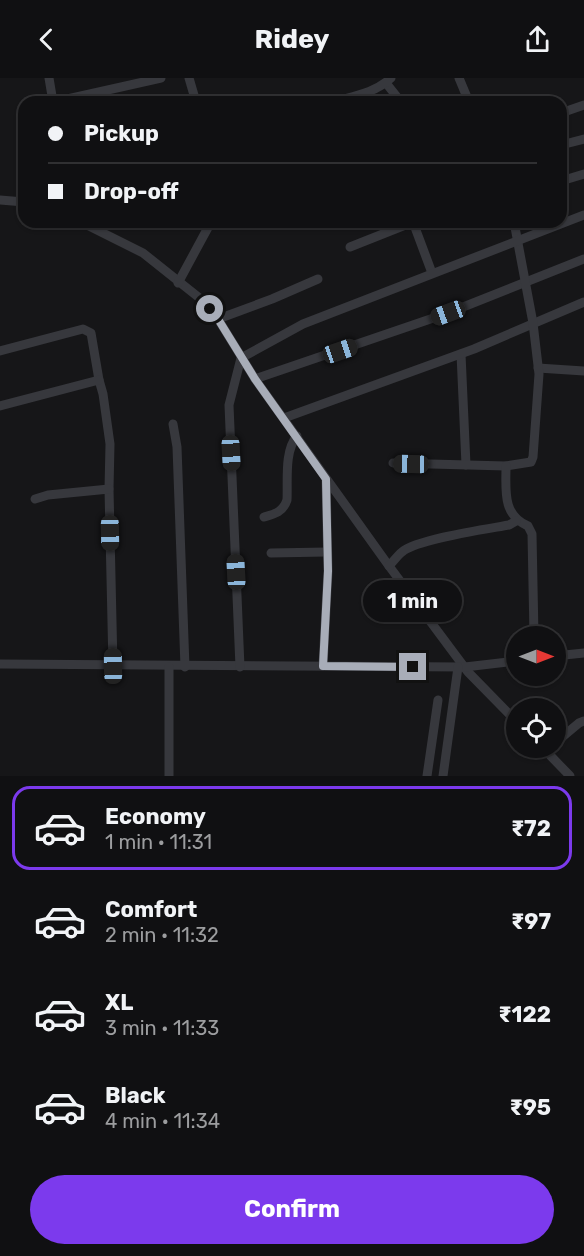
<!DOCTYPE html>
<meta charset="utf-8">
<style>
:root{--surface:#101012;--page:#1e1e20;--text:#f1f3f6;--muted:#9c9d9f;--line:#303032;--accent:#7c3aed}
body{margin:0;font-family:Rubik,sans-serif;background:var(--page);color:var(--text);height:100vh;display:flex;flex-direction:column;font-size:22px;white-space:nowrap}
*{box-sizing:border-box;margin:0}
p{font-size:20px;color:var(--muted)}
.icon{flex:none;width:33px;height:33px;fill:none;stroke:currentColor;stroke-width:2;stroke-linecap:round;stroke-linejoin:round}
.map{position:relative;height:698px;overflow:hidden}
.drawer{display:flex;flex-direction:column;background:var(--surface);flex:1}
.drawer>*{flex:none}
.guide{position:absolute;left:18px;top:18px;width:549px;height:132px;border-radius:18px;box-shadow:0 2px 4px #0004,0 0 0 2px var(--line);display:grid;align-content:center;height:132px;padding:0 30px;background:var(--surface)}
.needle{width:39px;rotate:90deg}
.controls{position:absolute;left:506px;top:548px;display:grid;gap:12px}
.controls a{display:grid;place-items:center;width:60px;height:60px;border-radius:50%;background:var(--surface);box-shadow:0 2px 4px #0004,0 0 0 2px var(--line);font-size:30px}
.end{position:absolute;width:27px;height:27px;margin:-14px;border:8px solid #a8adb8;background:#111;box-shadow:0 0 0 3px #111}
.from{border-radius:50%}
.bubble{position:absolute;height:42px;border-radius:21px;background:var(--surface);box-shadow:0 2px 4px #0004,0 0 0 2px var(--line);font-size:20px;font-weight:700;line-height:42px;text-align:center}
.car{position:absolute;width:18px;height:36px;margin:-18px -9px;border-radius:8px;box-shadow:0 0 4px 2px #0007;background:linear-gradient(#222 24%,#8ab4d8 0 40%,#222 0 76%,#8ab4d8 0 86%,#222 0)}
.guide b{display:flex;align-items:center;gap:21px;height:57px;font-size:22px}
.guide b+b{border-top:2px solid var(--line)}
.guide i{width:15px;height:15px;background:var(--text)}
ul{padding:10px 0 0;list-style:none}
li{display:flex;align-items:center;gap:18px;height:84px;margin:0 12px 9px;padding:0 18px;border:3px solid transparent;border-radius:18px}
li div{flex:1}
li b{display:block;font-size:22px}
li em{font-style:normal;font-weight:700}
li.active{border-color:var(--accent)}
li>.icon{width:54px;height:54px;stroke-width:1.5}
.action{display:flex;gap:12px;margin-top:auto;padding:12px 30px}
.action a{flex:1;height:69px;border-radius:36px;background:var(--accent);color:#fff;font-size:24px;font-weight:700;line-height:69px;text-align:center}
header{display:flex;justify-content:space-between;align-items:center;height:78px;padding:0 30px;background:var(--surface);font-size:27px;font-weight:700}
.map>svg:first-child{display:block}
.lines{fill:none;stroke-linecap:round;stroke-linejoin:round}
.minor{stroke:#37383d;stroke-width:9}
.route{stroke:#a8adb8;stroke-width:8}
</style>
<header><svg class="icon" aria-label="back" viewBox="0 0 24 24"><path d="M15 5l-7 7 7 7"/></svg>Ridey<svg class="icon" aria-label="share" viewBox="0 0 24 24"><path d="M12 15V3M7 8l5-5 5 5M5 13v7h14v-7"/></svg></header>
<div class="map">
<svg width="584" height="698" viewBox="0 0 584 698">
<rect width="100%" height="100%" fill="#161618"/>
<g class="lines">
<!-- minor -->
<g class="minor">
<path d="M49,0l4,24"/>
<path d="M189,0l7,24"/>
<path d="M459,0l10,24"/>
<path d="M386,5l15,19"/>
<path d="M54,24l107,-24"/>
<path d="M333,24c21,-6 42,-9 58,-24"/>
<path d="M561,35l23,-8"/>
<path d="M561,67l23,-6"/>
<path d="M561,103l23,-7"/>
<path d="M0,122l24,2"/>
<path d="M81,144l62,31 59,47 16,19 37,60 134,187 79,106 48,49"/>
<path d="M413,144l19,51"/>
<path d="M350,169l63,-25"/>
<path d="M178,205l33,-61"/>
<path d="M218,241l54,-20 46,-20"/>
<path d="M0,273l83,-22 8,4 8,47 4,14 7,50 -1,45 4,177"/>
<path d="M461,276l5,111"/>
<path d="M538,290l46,3"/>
<path d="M255,301l193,-66 136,-54"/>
<path d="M0,328l99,-26"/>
<path d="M284,340l190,-69 110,-47"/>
<path d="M173,346l4,23 8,220"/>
<path d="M393,385l113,3 25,-4 2,-5 6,-83 -6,-51 -19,-101"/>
<path d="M506,388c0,24 -4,49 22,60l4,8 2,102"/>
<path d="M35,421l13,-4 61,-6"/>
<path d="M264,439c11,-3 19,-5 23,-17 1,-19 -3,-49 10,-64"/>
<path d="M271,475l55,-1"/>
<path d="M389,488c4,-4 8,-10 13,-14 15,-13 85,-23 107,-27l7,-4"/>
<path d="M555,578l29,-3"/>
<path d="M0,586l465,3 51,-6"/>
<path d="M323,588l5,-95 -2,-92"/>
<path d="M169,589v109"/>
<path d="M240,589l-11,-262 12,-47 62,-34 281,-109"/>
<path d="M555,665l24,-20 5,-2"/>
<path d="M542,669l28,29"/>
<path d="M427,698l11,-76"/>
<path d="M443,698l15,-109"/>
</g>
</g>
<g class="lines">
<!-- route -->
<path class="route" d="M210,231l8,10 37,60 71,100 2,92 -5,95 90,1"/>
</g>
</svg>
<div class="controls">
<a><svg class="needle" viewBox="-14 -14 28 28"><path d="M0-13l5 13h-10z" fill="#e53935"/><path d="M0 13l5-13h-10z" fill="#9c9d9f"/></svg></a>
<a><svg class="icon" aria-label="locate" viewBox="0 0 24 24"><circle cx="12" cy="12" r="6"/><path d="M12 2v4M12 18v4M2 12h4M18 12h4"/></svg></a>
</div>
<i class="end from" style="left:210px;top:231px"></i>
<i class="end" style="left:413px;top:589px"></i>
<div class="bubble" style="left:363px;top:502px;width:99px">1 min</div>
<i class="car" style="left:448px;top:235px;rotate:250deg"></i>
<i class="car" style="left:340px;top:273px;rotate:71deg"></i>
<i class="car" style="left:231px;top:375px;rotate:177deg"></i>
<i class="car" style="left:411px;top:386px;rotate:271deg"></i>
<i class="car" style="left:110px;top:455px;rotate:179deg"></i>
<i class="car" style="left:236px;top:494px;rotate:357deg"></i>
<i class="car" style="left:113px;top:588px;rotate:359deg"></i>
<div class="guide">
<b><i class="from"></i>Pickup</b>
<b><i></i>Drop-off</b>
</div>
</div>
<section class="drawer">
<ul>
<li class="active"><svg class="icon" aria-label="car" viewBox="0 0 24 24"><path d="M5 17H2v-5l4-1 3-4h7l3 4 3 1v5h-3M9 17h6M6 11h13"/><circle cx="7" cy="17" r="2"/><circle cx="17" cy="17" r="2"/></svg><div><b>Economy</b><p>1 min · 11:31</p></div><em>₹72</em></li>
<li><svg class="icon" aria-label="car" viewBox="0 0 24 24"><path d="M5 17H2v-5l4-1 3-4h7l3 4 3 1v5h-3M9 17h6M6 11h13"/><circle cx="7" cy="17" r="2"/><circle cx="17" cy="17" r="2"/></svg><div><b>Comfort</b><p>2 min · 11:32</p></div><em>₹97</em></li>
<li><svg class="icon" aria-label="car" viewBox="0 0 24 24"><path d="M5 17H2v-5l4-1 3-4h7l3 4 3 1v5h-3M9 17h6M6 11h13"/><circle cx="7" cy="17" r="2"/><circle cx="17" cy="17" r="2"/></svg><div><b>XL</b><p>3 min · 11:33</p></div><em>₹122</em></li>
<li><svg class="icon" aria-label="car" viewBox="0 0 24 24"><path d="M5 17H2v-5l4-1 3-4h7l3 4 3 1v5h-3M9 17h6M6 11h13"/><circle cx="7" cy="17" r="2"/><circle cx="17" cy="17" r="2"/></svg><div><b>Black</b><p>4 min · 11:34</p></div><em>₹95</em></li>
</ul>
<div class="action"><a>Confirm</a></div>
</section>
